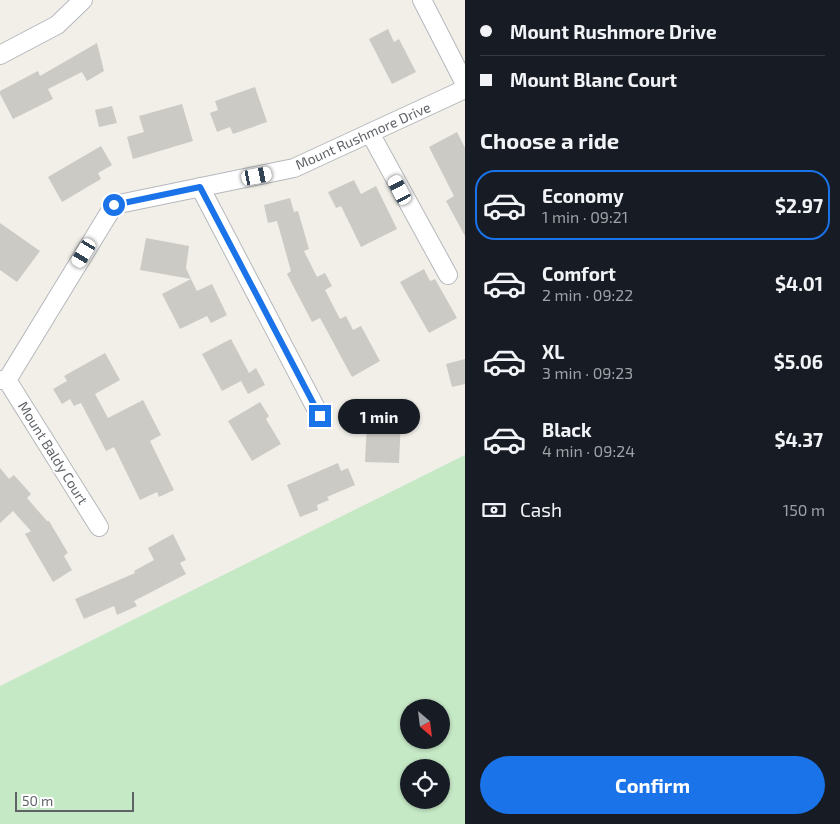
<!DOCTYPE html>
<meta charset="utf-8">
<style>
:root{--surface:#171b24;--page:#20242c;--text:#f1f3f6;--muted:#9ea1a6;--line:#363941;--accent:#1a73e8}
body{margin:0;font-family:"Exo 2",sans-serif;background:var(--page);color:var(--text);height:100vh;display:flex;flex-direction:column;font-size:19px;white-space:nowrap}
*{box-sizing:border-box;margin:0}
p{font-size:16px;color:var(--muted)}
.icon{flex:none;width:28px;height:28px;fill:none;stroke:currentColor;stroke-width:2;stroke-linecap:round;stroke-linejoin:round}
.map{position:relative;flex:1;overflow:hidden}
.details{display:flex;flex-direction:column;background:var(--surface);width:375px}
.details>*{flex:none}
.guide{display:grid;align-content:center;height:110px;padding:0 15px;background:var(--surface)}
.needle{width:32px;rotate:152deg}
.fabs{position:absolute;left:400px;top:699px;display:grid;gap:10px}
.fabs a{display:grid;place-items:center;width:50px;height:50px;border-radius:50%;background:var(--surface);box-shadow:0 1px 4px #0004;font-size:25px}
.scale{position:absolute;left:15px;bottom:12px;width:119px;box-sizing:border-box;padding-left:5px;border:2px solid #5f6368;border-top:0;font-size:14px;line-height:18px;white-space:nowrap;color:#5f6368;-webkit-text-stroke:4px #fff;paint-order:stroke}
.end{position:absolute;width:22px;height:22px;margin:-11px;border:6px solid #1a73e8;background:#fff;box-shadow:0 0 0 2px #fff}
.from{border-radius:50%}
.bubble{position:absolute;height:35px;border-radius:18px;background:var(--surface);box-shadow:0 1px 4px #0004;font-size:16px;font-weight:700;line-height:35px;text-align:center}
.car{position:absolute;width:15px;height:30px;margin:-15px -8px;border-radius:6px;box-shadow:0 0 4px 1px #0007;background:linear-gradient(#fff 24%,#345 0 40%,#fff 0 76%,#345 0 86%,#fff 0)}
.guide b{display:flex;align-items:center;gap:18px;height:48px;font-size:19px}
.guide b+b{border-top:1px solid var(--line)}
.guide i{width:12px;height:12px;background:var(--text)}
ul{padding:0;list-style:none}
li{display:flex;align-items:center;gap:15px;height:70px;margin:0 10px 8px;padding:0 5px;border:2px solid transparent;border-radius:20px}
li div{flex:1}
li b{display:block;font-size:19px}
li em{font-style:normal;font-weight:700}
li.selected{border-color:var(--accent)}
li>.icon{width:45px;height:45px;stroke-width:1.5}
h2{padding:0 15px;font-size:22px;line-height:60px}
.pay{display:flex;align-items:center;gap:12px;height:55px;padding:0 15px;font-size:19px}
.pay p{margin-inline-start:auto}
.action{display:flex;gap:10px;margin-top:auto;padding:10px 15px}
.action a{flex:1;height:58px;border-radius:30px;background:var(--accent);color:#fff;font-size:20px;font-weight:700;line-height:58px;text-align:center}
main{display:flex;flex:1;min-height:0}
.map>svg:first-child{display:block}
.green{fill:#c5e8c5;fill-rule:evenodd}
.building{fill:#cccac5}
.lines{fill:none;stroke-linecap:round;stroke-linejoin:round}
.minor-casing{stroke:#b5b8bc;stroke-width:20}
.minor{stroke:#fff;stroke-width:18}
.route{stroke:#1a73e8;stroke-width:6}
.labels{text-anchor:middle;stroke-width:4;stroke-linejoin:round;paint-order:stroke}
.street-label{font-size:14px;fill:#5f6368;stroke:#fff}
</style>
<main>
<div class="map">
<svg width="465" height="824" viewBox="0 0 465 824">
<rect width="100%" height="100%" fill="#f1efe8"/>
<!-- green -->
<path class="green" d="M465,455v369h-465v-138zM409,708h32v32h-32zM409,768h32v32h-32z"/>
<!-- building -->
<g class="building">
<path d="M388,29l6,13 5,-3 17,33 -24,12 -23,-45z"/>
<path d="M97,43l7,28 -17,10 -5,-9 -34,17 5,10 -40,20 -13,-25v-3l38,-20 2,5z"/>
<path d="M255,87l12,35 -34,12 -3,-7 -13,5 -7,-19 8,-3 -3,-9z"/>
<path d="M182,104l11,37 -60,18 -6,-22 17,-5 -5,-16z"/>
<path d="M112,106l5,17 -18,4 -4,-17z"/>
<path d="M457,132l8,16v88l-19,-35 8,-5 -25,-49z"/>
<path d="M101,146l11,19 -14,8 3,6 -39,23 -14,-25z"/>
<path d="M354,180l7,14 15,-8 21,43 -36,18 -20,-41 -5,2 -8,-16z"/>
<path d="M290,198l4,14 4,-1 11,38 -5,2 13,26 8,-4 7,13 -7,4 15,29 6,-3 7,14 8,-4 19,35 -28,16 -32,-59 -8,4 -25,-48 4,-3 -14,-50 -9,2 -4,-18z"/>
<path d="M0,223l40,28 -23,31 -17,-12z"/>
<path d="M146,238l43,8 -3,22 5,11 -51,-9z"/>
<path d="M424,269l6,12 5,-2 22,39 -28,15 -29,-51z"/>
<path d="M191,279l6,12 15,-7 15,31 -16,8 -4,-7 -27,13 -18,-35z"/>
<path d="M231,339l18,34 7,-5 9,17 -17,9 -7,-13 -19,10 -20,-37z"/>
<path d="M105,353l15,27 -25,14 13,24 35,-18 18,35 -11,6 24,49 -15,7 -2,-5 -17,8 -26,-53 -8,4 -25,-48 -7,3 -4,-7 -8,5 -9,-15 14,-8 -3,-5z"/>
<path d="M465,359v25l-13,3 -6,-23z"/>
<path d="M260,402l9,14 -3,3 15,25 -29,17 -24,-40z"/>
<path d="M368,402l21,1 -1,17h13l-2,43 -34,-1z"/>
<path d="M338,463l3,8 7,-3 7,17 -28,12 2,3 -12,5 1,5 -18,7 -13,-32z"/>
<path d="M0,468l9,11 5,-4 17,19 -4,4 20,23h2l19,32 -4,3 8,14 -19,12 -28,-48 6,-3 -18,-20 -13,12z"/>
<path d="M173,534l13,26 -6,3 6,11 -52,27 3,5 -20,9 -3,-9 -30,13 -9,-20 60,-26 -1,-2 20,-11 -6,-12z"/>
</g>
<g class="lines">
<defs>
<g id="minor">
<path d="M422,0l43,84"/>
<path d="M0,55l57,-30 26,-25"/>
<path d="M370,133l78,142"/>
<path d="M200,187l120,229"/>
<path d="M0,380h7l107,-175 180,-37 171,-79"/>
<path d="M7,380l92,147"/>
</g>
</defs>
<!-- minor casing -->
<use href="#minor" class="minor-casing"/>
<!-- minor -->
<use href="#minor" class="minor"/>
</g>
<g class="lines">
<!-- route -->
<path class="route" d="M114,205l86,-18 120,229"/>
</g>
<g class="labels">
<!-- street labels -->
<g class="street-label">
<text transform="translate(363 136) rotate(-24)" y="5">Mount Rushmore Drive</text>
<text transform="translate(53 453) rotate(58)" y="5">Mount Baldy Court</text>
</g>
</g>
</svg>
<div class="fabs">
<a><svg class="needle" viewBox="-14 -14 28 28"><path d="M0-13l5 13h-10z" fill="#e53935"/><path d="M0 13l5-13h-10z" fill="#9ea1a6"/></svg></a>
<a><svg class="icon" aria-label="locate" viewBox="0 0 24 24"><circle cx="12" cy="12" r="6"/><path d="M12 2v4M12 18v4M2 12h4M18 12h4"/></svg></a>
</div>
<div class="scale">50 m</div>
<i class="end from" style="left:114px;top:205px"></i>
<i class="end" style="left:320px;top:416px"></i>
<div class="bubble" style="left:338px;top:399px;width:82px">1 min</div>
<i class="car" style="left:257px;top:176px;rotate:79deg"></i>
<i class="car" style="left:400px;top:190px;rotate:332deg"></i>
<i class="car" style="left:84px;top:253px;rotate:211deg"></i>
</div>
<section class="details">
<div class="guide">
<b><i class="from"></i>Mount Rushmore Drive</b>
<b><i></i>Mount Blanc Court</b>
</div>
<h2>Choose a ride</h2>
<ul>
<li class="selected"><svg class="icon" aria-label="car" viewBox="0 0 24 24"><path d="M5 17H2v-5l4-1 3-4h7l3 4 3 1v5h-3M9 17h6M6 11h13"/><circle cx="7" cy="17" r="2"/><circle cx="17" cy="17" r="2"/></svg><div><b>Economy</b><p>1 min · 09:21</p></div><em>$2.97</em></li>
<li><svg class="icon" aria-label="car" viewBox="0 0 24 24"><path d="M5 17H2v-5l4-1 3-4h7l3 4 3 1v5h-3M9 17h6M6 11h13"/><circle cx="7" cy="17" r="2"/><circle cx="17" cy="17" r="2"/></svg><div><b>Comfort</b><p>2 min · 09:22</p></div><em>$4.01</em></li>
<li><svg class="icon" aria-label="car" viewBox="0 0 24 24"><path d="M5 17H2v-5l4-1 3-4h7l3 4 3 1v5h-3M9 17h6M6 11h13"/><circle cx="7" cy="17" r="2"/><circle cx="17" cy="17" r="2"/></svg><div><b>XL</b><p>3 min · 09:23</p></div><em>$5.06</em></li>
<li><svg class="icon" aria-label="car" viewBox="0 0 24 24"><path d="M5 17H2v-5l4-1 3-4h7l3 4 3 1v5h-3M9 17h6M6 11h13"/><circle cx="7" cy="17" r="2"/><circle cx="17" cy="17" r="2"/></svg><div><b>Black</b><p>4 min · 09:24</p></div><em>$4.37</em></li>
</ul>
<div class="pay"><svg class="icon" aria-label="cash" viewBox="0 0 24 24"><path d="M3 7h18v10H3z"/><circle cx="12" cy="12" r="2"/></svg>Cash<p>150 m</p></div>
<div class="action"><a>Confirm</a></div>
</section>
</main>
